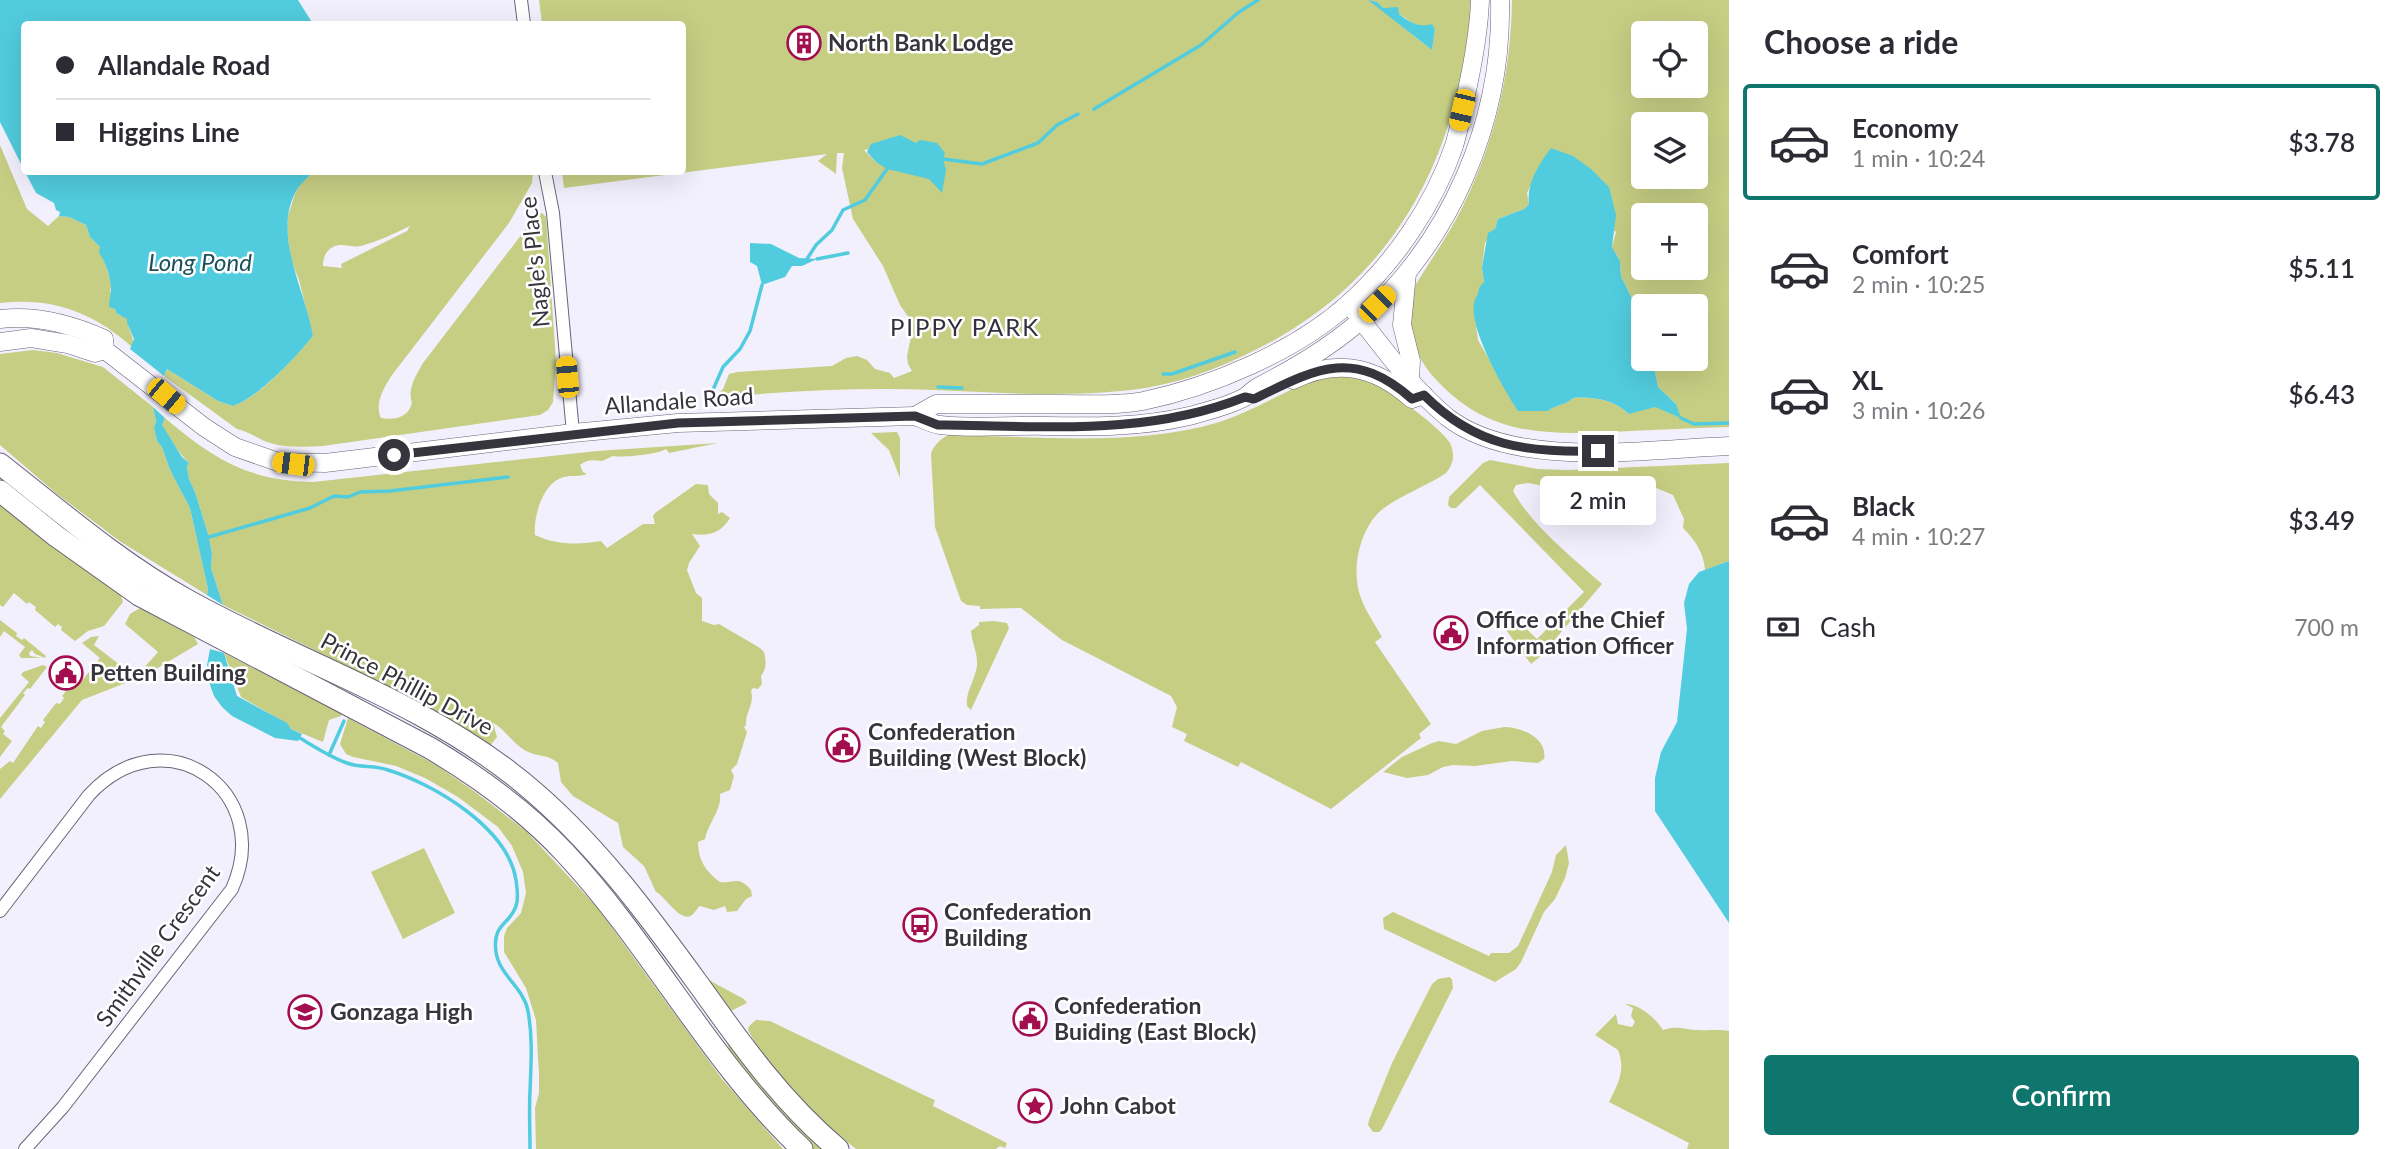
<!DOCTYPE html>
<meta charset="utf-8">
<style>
:root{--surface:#fff;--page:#f7f7f7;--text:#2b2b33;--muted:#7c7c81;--line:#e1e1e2;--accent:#0f766e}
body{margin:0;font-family:Lato,sans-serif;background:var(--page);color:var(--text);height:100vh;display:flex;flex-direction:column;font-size:26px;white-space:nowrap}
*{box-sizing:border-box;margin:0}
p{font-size:23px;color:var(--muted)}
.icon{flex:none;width:38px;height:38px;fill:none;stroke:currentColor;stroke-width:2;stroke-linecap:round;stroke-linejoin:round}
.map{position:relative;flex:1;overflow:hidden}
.side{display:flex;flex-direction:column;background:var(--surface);width:665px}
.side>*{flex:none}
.guide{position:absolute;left:21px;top:21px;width:665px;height:154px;border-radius:7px;box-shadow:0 7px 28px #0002;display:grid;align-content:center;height:154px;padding:0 35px;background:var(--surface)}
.buttons{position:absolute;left:1631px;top:21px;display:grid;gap:14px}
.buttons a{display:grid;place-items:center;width:77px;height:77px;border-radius:7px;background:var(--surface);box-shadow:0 7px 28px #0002;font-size:35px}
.end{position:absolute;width:32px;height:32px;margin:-16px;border:9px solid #36343c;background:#fff;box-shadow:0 0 0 4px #fff}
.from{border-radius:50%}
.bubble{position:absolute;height:49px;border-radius:7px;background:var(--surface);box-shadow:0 7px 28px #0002;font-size:23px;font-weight:600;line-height:49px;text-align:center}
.car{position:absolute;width:21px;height:42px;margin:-21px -10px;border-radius:9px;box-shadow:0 0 5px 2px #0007;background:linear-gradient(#f5c518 24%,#345 0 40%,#f5c518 0 76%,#345 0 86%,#f5c518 0)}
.guide b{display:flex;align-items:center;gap:24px;height:66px;font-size:26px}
.guide b+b{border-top:2px solid var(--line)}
.guide i{width:18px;height:18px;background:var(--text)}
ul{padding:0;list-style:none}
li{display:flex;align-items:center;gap:21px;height:116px;margin:0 14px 10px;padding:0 21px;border:4px solid transparent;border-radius:7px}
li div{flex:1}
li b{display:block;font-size:26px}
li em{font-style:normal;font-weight:600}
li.selected{border-color:var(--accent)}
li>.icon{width:63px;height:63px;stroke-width:1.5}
h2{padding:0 35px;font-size:32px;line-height:84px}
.pay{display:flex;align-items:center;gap:18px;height:77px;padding:0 35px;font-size:26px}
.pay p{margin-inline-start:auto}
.primary-button{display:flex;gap:14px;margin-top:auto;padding:14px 35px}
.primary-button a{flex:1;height:80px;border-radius:7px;background:var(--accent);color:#fff;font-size:28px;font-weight:600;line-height:80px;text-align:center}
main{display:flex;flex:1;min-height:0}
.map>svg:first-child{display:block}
.green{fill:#c6ce84;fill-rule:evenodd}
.water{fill:#51ccde}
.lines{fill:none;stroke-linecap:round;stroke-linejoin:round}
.stream{stroke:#51ccde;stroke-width:3.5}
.street-casing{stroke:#686375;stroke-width:14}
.secondary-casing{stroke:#686375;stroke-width:19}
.primary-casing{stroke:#686375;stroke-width:23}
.street{stroke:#fff;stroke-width:12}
.secondary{stroke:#fff;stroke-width:18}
.primary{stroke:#fff;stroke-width:21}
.route{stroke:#36343c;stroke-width:9}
.labels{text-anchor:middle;stroke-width:5;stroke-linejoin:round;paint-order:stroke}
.poi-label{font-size:23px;font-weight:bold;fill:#36343c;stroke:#fff;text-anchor:start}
.street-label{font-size:23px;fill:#36343c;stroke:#fff}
.water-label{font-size:24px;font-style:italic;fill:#1d5159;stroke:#fff}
.neighbourhood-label{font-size:24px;letter-spacing:2px;fill:#332f3f;stroke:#fff}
</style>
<main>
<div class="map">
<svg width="1729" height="1149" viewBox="0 0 1729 1149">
<rect width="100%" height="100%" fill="#f3f0fd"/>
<!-- green -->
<g class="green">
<path d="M539,0h932c-9,142 -66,265 -193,338 -41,23 -85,42 -132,50 -67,10 -143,5 -211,2 -74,-3 -148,1 -222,8l10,-9 6,-15 8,-2 95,-6 14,-8 11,-2 10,4 8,9 15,4 4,5 18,-7 -4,-7 -1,-8 5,-24 -3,-14 -9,-13 -17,-39 -30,-47 -11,-51 2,-15h-7l-1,21 -18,-13 9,-7 -263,34 -2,-16h120v-148h-140zM1399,14l15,10 21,5 -3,21 -32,-25zM882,147l27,27 -33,-12 -12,-12z"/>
<path d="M1512,0h217v427c-39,1 -79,3 -118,5 -74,3 -128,2 -180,-58 -22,-26 -26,-59 -15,-90 16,-26 34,-51 47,-78 32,-65 48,-133 49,-206zM1643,33h53v53h-53zM1643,124h53v53h-53zM1537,172l79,60 -4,15 8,14 1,15 22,46v-16h53v53h-40l-3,3 5,25 18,17 -36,5 -11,5c-14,-14 -37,-18 -56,-16 -8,8 -17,6 -25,13l-30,-1 -40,-70 -3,-22 -1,-15 10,-21 -2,-15 3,-24 10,-14 3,-10 26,-10 5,-5 -2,-11zM1643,215h53v53h-53z"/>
<path d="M0,145l27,64 21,17 11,-10 10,1 17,8 4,12 10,10 12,39 -2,4 6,23 12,6c-2,10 8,17 4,28 -39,-35 -80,-50 -132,-44z"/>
<path d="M312,172h221l-1,11 -23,40 -117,152c-8,13 -18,28 -11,43 14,2 27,0 31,-15 -5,-14 4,-28 11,-40l115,-150h4l4,4 10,144 -3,41 -5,8 -8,5 -217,31c-18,1 -39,2 -56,-4 -12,-5 -18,-10 -30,-13l-73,-53 3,-7 51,32 15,5c27,-9 61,-48 80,-70l-14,-56 -8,-20 -4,-31 1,-13 7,-22 4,-8zM410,226l-3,5 -66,33 1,4 -19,-2c0,-7 2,-15 10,-19 8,-5 19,1 28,-1 17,-5 33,-12 49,-20z"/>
<path d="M33,350l24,3 46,14 50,40 3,14 -2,8 3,12 5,6 8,23 20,38 18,81 -1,6 -86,-53 -64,-48 -57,-49v-91z"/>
<path d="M1324,375c11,0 23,-2 33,1 21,5 83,50 93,67 5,11 4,21 -4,30 -19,13 -43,21 -62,35 -24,18 -34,62 -23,90 5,14 14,26 21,39l-7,5 56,82 -12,10 2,4 -90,71 -90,-47 -3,5 -54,-26 3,-7 -15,-7 5,-20 -6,-11 -109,-56 -41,-32 -41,1v-3l-13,-1 -6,-4 -26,-74 -4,-73c2,-8 10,-16 18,-19 85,1 185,12 267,-12 38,-12 72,-34 108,-48z"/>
<path d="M165,418c48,41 84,63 148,64l284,-31 121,-8 -49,10 -3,-4c-7,5 -43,9 -53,7l-11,5c-8,-1 -14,-2 -22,4l3,7 4,2c-8,3 -15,1 -23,3 -21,5 -31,40 -29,58 21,10 44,10 66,6l6,7 36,-24h12l-2,-8 2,-3 41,-29 12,1 1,9 9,9v11l4,-2 8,6c-10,16 -21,18 -38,16l8,12 -11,17 -2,7 9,23 6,5v23l12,4 5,-1 41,24 4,4c2,9 3,16 -3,24l1,8 -4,5 -5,-1 -2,3c4,13 -6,21 -5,34l-2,2 3,5 -10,32 -6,6 3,6 -4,14 -10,4c2,16 -12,29 -15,45l-7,3c0,18 8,30 22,40 14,2 18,-7 31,8l1,6 -6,3 -9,12 -10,1 -2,-6 -11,4 -14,-4c-3,2 -4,6 -8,9 -11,9 -27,-19 -36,-23l-12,-26 -21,-19 -5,-24 -45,-27 -12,-14 -3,-19c-10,-9 -21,-6 -32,-12 -13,-7 -22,-23 -33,-28l4,14 -7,9 -60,-39 -207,-102 -12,-37 1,-14 -3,-17 -14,-45 -6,-13 -2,-12 2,-4c-6,-5 -24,-30 -27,-38z"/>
<path d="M897,432l3,6v40l-11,-28 -18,-17z"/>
<path d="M1490,460l48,9 29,1 162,-7v98l-24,9c-1,-17 -10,-30 -22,-42l1,-9 -11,-24 -24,-10 -19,-4 -38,4 -48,1 -16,-3 -12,2 -3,6c19,35 59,66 89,93l-61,72 -10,8 -30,-41 11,-8 25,24 47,-47 -104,-107 -24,23h-5l-3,-3 1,-8 34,-34z"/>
<path d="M0,504l45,37 75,52 3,9 -19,24 -16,5 -13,10 -14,-11 1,-3 -4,-3 -3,3 -20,-17 1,-3 -7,-5 -2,2 -13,-11 -11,14 -3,-2z"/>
<path d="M140,608l54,29 4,7 -52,31 -64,25 -82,99v-30l10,-8 3,2 25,-37 3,2 4,-6 -2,-2 13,-17 4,1 4,-6 -2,-2 14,-17 5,3 19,-24 -18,-15 9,-6 8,-1 -5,9 39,30 5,-7 5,1 15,-17 -33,-28 5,-10z"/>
<path d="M0,620l17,13 -1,3 6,4 2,-2 22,18 -1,2 -10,-4 -3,-4 -3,3 1,3 12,2h-21l-2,-3 6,-8 -21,-16 -4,6z"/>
<path d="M994,621l13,2 2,5 -38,82 -4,-4c-2,-13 8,-26 10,-40 1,-13 -5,-23 -6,-35l8,-6v-3z"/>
<path d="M224,653l118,61 -1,2 -12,4 -6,22 -32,-13 -12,-10 -38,-22z"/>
<path d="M43,665l4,2 -17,22 -2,-1 -5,5 2,2 -24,32 4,4 -2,3 9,7 -12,16v-39l29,-36 -8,-7 2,-3z"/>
<path d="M348,718l88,47 38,26 52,40 71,76 125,172 61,70h-247l-1,-41 4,-15v-18l-3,-55 -10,-32 -22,-36v-16l3,-8 14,-15 5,-20 -3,-21 -11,-26 -14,-19 -40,-30 -33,-19 -29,-12 -43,-9 -7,-3 -6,-10z"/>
<path d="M1504,727c17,0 44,11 40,32l-6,4 -26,-2 -37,5 -22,-1 -10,2 -15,8 -21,3 -24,-6 19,-15 30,-14 7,-2 17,3 26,-13z"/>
<path d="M1566,845l3,18 -4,15 -10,21 -11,13 -23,50 -5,7 -21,13 -111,-53 -1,-11 10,-6 96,44 2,-3h18l9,-7 34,-74 4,-17z"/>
<path d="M424,848l31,65 -52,26 -32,-67z"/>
<path d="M1449,977l3,2 1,9 -71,141 -3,3h-6l-5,-7 1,-5 23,-57 40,-79 6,-5z"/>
<path d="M707,979l37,20 3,4 -16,8z"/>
<path d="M1625,1004c15,0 30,14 38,26 15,-5 20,0 36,0 10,1 19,-1 30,1v118h-42l2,-6 -80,-41c9,-18 17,-32 9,-52l-23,-15 21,-21 2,10 14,3 3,-5 -4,-6 2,-8z"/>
<path d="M756,1020l14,1 160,77 5,2 -2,6 74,37 -2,5 -5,-2 -4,3h-140l-31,-25 -28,-28 -36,-43 -13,-23 1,-4z"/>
<path d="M726,1039l100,110h-13l-5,-4 -78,-92z"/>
</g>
<!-- water -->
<g class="water">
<path d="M0,0h298l15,24h-289v146l-24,-48z"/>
<path d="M1368,0l9,2 6,6 15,-1 1,7c10,8 20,14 33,10l3,5 -3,21z"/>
<path d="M900,135l16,8 4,-3 17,3 8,10 -2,6 3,11 -4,23 -13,-14 -42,-10 -11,-7 -9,-10 4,-8z"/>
<path d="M1551,148l22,8 18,13 18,18 7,28 -4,32 8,14 1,15 22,46v37h13l-3,3 5,25 18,17 5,14 -26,-11 -26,7c-14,-14 -37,-18 -56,-16 -8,8 -17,6 -25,13h-30c-15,-23 -49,-82 -44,-108 1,-6 5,-8 5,-15l5,-6 -2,-15 6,-34 7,-4 3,-10 26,-10 5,-5c-3,-20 10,-40 22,-56z"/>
<path d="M25,172h287c-4,6 -10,10 -14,16 -28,44 8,103 15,148 -17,21 -54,61 -80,70l-15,-5 -51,-32 -3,7 -34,-27 4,-10 -7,-16v-4l-11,-6 -1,-4 -6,-2c0,-7 2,-13 2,-19 0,-9 -6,-28 -12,-35l1,-6 -10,-10 -4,-12 -17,-8 -10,-1 1,-4 -4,-2 -2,-7 -18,-10z"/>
<path d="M750,243l21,1 28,14 18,1 -15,7h-10l-7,11 -23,8 -5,-19 -7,-4z"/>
<path d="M153,407l12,11 -3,7 20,32 7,6 -2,4 2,12 6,13 14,45 3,17 -1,14 12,37 -16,-10 1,-6 -18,-81 -20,-38 -8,-23 -5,-6 -3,-13 2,-7z"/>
<path d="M1729,561v362l-74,-112v-33l6,-26 16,-30 10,-93 -3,-26 5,-19 10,-12z"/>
<path d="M210,649l14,4 13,43 50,27 4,6 11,5 -4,7 -23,-3 -43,-22 -10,-9 -8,-11 -4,-11 -3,-20z"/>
</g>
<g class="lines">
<!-- stream -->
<g class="stream">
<path d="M1094,109l107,-64 38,-33 19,-12"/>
<path d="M943,159l39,5 56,-21 19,-18 21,-11"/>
<path d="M807,259l9,-14 16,-15 11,-20 22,-10 22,-31"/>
<path d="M817,259l31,-6"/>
<path d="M1163,374h9l63,-22"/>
<path d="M938,387l24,1"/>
<path d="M712,392l11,-25 17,-18 10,-18 12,-46"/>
<path d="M1681,418l13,6 35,-1"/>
<path d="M209,537l101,-29 24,-12 14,1 12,-5 30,-1 118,-14"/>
<path d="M300,738c15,9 30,19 47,25 13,5 28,2 41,7 46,14 120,58 128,110 1,8 3,18 0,26 -6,19 -24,17 -20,46 3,23 28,36 32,59 5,27 3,53 2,80 -1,19 0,39 0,58"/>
<path d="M329,755l15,-34"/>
</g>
<defs>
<g id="street">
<path d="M521,0l3,24"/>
<path d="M545,172l8,41 20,220"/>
<path d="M0,911l89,-116c76,-82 187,-4 143,94l-169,218 -38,42"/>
</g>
<g id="secondary">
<path d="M1407,273l-5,52 9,36 -1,18"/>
<path d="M1355,312c28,36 57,76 92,105 68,53 199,32 282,29"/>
<path d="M0,319c37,-4 71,5 104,20l1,11 99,77 31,20 43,15 47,1 248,-30 105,-10 237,-7c8,3 17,8 25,9 33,4 73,0 107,1 47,1 96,1 142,-10 18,-5 40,-10 56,-19 4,-3 8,-7 13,-10 36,-19 71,-39 102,-66 91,-79 143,-201 140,-321"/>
<path d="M0,342l31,-4 37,6 27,9 10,-3"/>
<path d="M1293,380c44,-22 82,-14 119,19l12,-4"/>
<path d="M915,416l21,-12c41,0 82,0 123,0 28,0 56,2 84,-3 68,-14 153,-50 205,-97 46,-41 86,-99 106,-158 5,-16 8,-34 12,-51 7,-32 13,-63 14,-95"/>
</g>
<g id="primary">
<path d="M0,464c60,47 120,99 187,136 111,62 236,101 335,182 70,57 124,130 177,203 42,59 83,117 139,164"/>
<path d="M0,491l56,45 83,59 291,153c49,29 96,63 135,105 86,92 145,209 237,296"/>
</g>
</defs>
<!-- street casing -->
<use href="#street" class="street-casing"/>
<!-- secondary casing -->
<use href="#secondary" class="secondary-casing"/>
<!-- primary casing -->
<use href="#primary" class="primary-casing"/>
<!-- street -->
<use href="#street" class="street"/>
<!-- secondary -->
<use href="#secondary" class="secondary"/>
<!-- primary -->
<use href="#primary" class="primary"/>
</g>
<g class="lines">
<!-- route -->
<path class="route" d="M394,455l284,-32 237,-7 23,9h7c102,1 202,11 300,-28l9,2c61,-30 99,-52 158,0l12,-4c52,52 103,58 174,56"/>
</g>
<!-- icons -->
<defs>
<symbol id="building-ring" viewBox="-11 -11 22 22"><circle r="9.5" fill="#fff" stroke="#a30e4e" stroke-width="1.5"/><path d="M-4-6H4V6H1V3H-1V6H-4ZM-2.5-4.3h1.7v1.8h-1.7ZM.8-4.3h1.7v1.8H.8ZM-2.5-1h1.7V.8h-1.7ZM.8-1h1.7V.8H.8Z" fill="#a30e4e"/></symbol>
<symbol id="civic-ring" viewBox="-11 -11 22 22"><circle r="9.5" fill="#fff" stroke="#a30e4e" stroke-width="1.5"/><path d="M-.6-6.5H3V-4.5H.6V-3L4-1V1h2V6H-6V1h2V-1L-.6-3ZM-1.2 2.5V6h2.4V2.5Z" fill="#a30e4e"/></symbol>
<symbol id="bus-ring" viewBox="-11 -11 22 22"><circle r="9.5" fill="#fff" stroke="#a30e4e" stroke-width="1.5"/><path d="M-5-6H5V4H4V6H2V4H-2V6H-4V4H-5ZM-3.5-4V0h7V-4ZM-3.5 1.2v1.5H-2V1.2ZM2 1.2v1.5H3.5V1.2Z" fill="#a30e4e"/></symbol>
<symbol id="school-ring" viewBox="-11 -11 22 22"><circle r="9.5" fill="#fff" stroke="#a30e4e" stroke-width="1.5"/><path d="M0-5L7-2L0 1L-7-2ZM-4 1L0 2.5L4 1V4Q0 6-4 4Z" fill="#a30e4e"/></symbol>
<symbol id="sight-ring" viewBox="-11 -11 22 22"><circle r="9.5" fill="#fff" stroke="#a30e4e" stroke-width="1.5"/><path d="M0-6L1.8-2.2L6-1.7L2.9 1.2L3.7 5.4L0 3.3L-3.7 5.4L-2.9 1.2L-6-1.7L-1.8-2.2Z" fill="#a30e4e"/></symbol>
</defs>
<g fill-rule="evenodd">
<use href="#building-ring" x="785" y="24" width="38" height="38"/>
<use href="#civic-ring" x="1432" y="614" width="38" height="38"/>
<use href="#civic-ring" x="47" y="654" width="38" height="38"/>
<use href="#civic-ring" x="824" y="726" width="38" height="38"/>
<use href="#bus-ring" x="901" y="906" width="38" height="38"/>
<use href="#school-ring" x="286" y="993" width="38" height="38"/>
<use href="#civic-ring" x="1011" y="1000" width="38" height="38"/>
<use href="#sight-ring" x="1016" y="1087" width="38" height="38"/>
</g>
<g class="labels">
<!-- poi labels -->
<g class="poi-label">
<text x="828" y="51">North Bank Lodge</text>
<text x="1476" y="628">Office of the Chief<tspan x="1476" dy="26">Information Officer</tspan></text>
<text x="90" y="681">Petten Building</text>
<text x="868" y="740">Confederation<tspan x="868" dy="26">Building (West Block)</tspan></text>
<text x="944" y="920">Confederation<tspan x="944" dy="26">Building</tspan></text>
<text x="1054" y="1014">Confederation<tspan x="1054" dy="26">Buiding (East Block)</tspan></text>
<text x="330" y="1020">Gonzaga High</text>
<text x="1060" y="1114">John Cabot</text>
</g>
<!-- street labels -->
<g class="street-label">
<text transform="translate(535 262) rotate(-96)" y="8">Nagle's Place</text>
<text transform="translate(679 401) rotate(-4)" y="8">Allandale Road</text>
<text transform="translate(407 684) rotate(28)" y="8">Prince Phillip Drive</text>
<text transform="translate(158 946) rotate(-54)" y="8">Smithville Crescent</text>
</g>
<!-- water labels -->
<g class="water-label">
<text x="200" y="271">Long Pond</text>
</g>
<!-- neighbourhood labels -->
<g class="neighbourhood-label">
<text x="965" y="336">PIPPY PARK</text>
</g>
</g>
</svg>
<div class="buttons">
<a><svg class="icon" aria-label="locate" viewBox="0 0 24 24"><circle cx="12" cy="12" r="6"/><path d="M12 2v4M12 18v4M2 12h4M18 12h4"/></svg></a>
<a><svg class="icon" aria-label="layers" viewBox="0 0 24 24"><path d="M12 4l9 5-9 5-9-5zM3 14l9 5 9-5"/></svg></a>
<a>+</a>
<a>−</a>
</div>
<i class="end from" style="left:394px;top:455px"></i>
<i class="end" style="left:1598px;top:451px"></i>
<div class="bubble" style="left:1540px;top:476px;width:116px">2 min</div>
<i class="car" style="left:1462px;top:110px;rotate:193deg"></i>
<i class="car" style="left:1377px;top:304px;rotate:45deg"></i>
<i class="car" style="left:567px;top:377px;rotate:355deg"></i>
<i class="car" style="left:166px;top:396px;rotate:130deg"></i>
<i class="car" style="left:293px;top:464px;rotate:277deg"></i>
<div class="guide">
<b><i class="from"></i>Allandale Road</b>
<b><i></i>Higgins Line</b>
</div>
</div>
<section class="side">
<h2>Choose a ride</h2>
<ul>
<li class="selected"><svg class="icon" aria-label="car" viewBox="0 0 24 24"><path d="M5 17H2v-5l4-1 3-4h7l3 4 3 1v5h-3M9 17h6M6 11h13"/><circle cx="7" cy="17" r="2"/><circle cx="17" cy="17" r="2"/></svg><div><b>Economy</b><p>1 min · 10:24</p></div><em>$3.78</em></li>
<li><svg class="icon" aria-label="car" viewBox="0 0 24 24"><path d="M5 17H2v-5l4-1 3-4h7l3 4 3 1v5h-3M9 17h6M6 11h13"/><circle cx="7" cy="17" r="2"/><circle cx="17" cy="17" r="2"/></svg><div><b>Comfort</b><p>2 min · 10:25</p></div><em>$5.11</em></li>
<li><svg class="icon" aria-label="car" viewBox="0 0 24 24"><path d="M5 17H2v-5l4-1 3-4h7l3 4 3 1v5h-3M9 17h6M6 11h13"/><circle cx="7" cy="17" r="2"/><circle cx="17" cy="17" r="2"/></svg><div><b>XL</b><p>3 min · 10:26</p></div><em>$6.43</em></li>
<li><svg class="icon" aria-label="car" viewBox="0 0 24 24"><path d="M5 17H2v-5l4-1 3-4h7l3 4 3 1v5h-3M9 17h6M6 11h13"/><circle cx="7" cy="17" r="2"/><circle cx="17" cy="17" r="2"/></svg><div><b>Black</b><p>4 min · 10:27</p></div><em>$3.49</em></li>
</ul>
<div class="pay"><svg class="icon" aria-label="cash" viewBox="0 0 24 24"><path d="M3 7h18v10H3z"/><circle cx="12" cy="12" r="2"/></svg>Cash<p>700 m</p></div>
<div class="primary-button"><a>Confirm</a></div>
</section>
</main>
